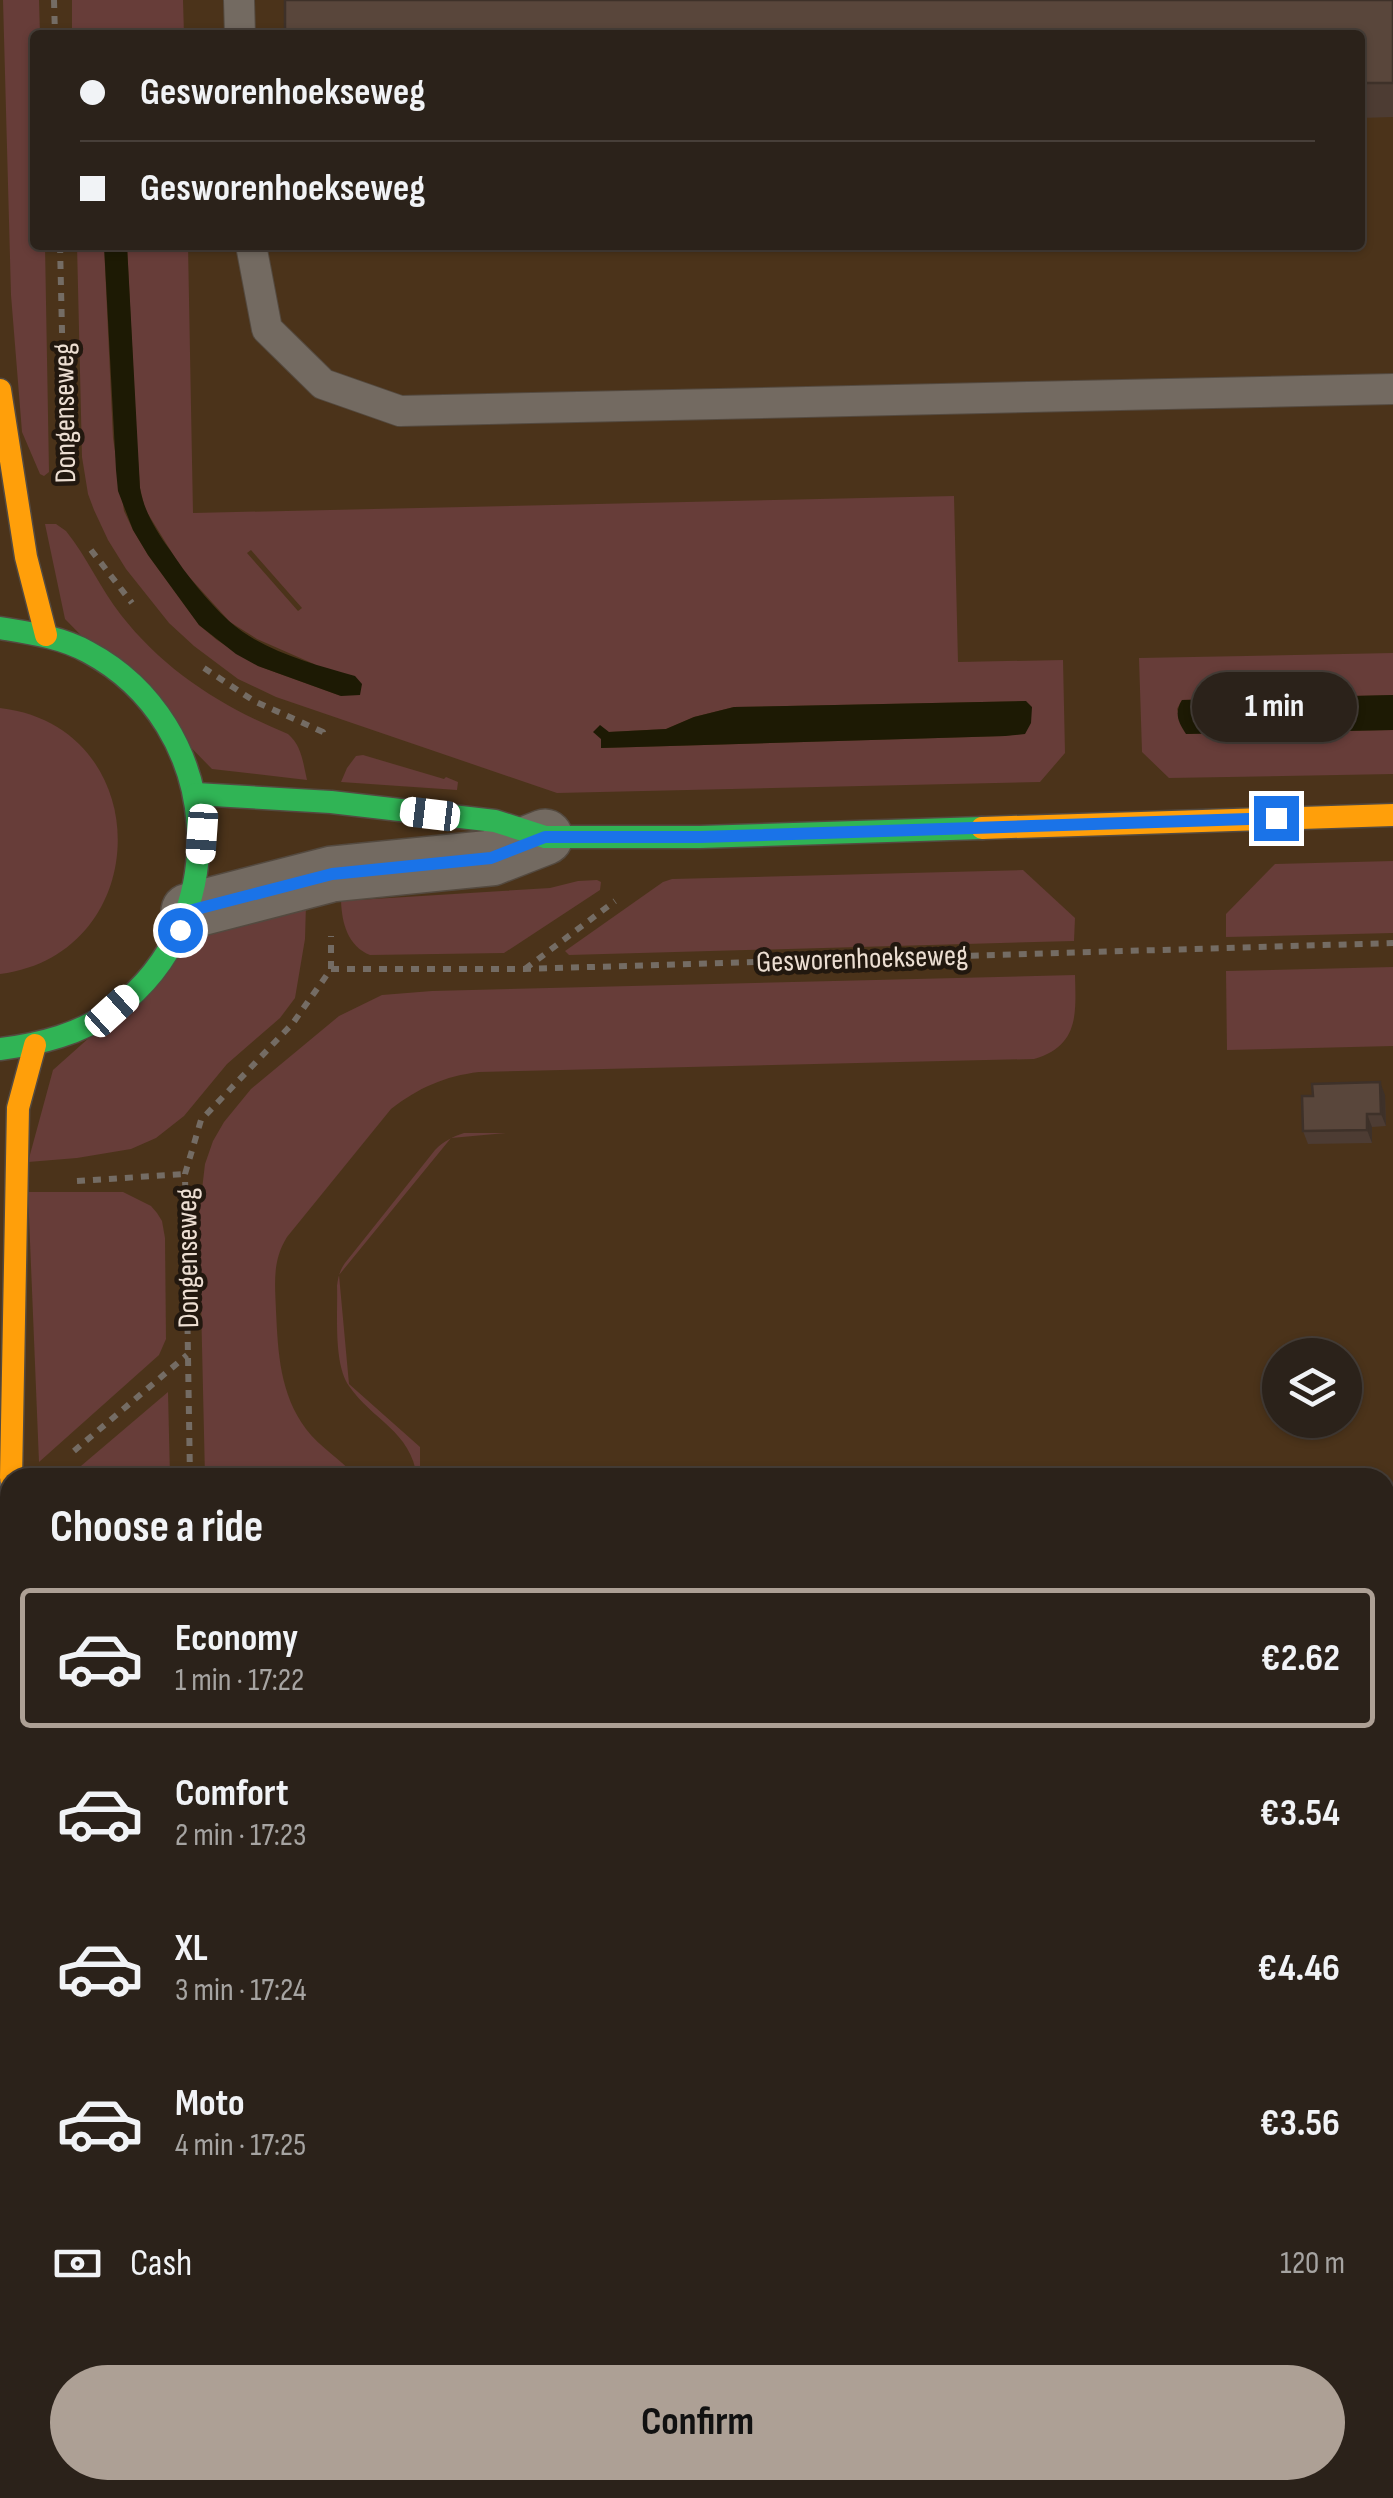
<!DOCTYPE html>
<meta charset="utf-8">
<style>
:root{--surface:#2b221a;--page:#372f27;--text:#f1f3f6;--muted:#a6a4a2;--line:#473f39;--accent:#ada095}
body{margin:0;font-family:"Sofia Sans Condensed",sans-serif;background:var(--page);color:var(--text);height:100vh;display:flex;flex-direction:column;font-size:38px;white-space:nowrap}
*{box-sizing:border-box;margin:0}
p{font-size:32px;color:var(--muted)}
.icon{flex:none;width:55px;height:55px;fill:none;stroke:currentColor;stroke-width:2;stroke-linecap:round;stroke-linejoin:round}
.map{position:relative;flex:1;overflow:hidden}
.panel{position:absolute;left:0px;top:1468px;width:1395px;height:1032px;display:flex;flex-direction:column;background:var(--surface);border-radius:30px 30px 0 0;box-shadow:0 2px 8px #0004,0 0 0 2px var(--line)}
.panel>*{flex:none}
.banner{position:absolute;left:30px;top:30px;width:1335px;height:220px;border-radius:10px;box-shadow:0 2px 8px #0004,0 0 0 2px var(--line);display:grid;align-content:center;height:220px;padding:0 50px;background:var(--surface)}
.tools{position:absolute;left:1262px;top:1338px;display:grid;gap:20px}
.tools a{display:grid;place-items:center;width:100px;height:100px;border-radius:50%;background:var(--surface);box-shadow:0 2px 8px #0004,0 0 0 2px var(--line);font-size:50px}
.end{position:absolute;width:45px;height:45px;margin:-22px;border:12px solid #1a73e8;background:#fff;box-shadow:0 0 0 5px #fff}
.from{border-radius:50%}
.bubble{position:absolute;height:70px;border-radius:35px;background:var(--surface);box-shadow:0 2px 8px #0004,0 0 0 2px var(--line);font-size:32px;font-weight:700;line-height:70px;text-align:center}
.car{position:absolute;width:30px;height:60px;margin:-30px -15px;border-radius:12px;box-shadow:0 0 8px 2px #0007;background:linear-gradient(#fff 24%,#345 0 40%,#fff 0 76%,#345 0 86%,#fff 0)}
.banner b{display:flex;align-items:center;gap:35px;height:95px;font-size:38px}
.banner b+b{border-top:2px solid var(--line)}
.banner i{width:25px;height:25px;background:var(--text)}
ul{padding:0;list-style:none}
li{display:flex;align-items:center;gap:30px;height:140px;margin:0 20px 15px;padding:0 30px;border:5px solid transparent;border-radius:10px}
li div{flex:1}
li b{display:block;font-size:38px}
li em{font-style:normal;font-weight:700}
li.current{border-color:var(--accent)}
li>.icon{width:90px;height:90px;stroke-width:1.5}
h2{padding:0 50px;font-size:45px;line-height:120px}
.pay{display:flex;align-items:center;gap:25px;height:110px;padding:0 50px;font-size:38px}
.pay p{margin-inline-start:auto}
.cta{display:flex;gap:20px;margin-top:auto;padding:20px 50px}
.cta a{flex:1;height:115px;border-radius:60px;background:var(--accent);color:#111;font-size:40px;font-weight:700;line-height:115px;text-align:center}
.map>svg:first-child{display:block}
.built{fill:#4b331a;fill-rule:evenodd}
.green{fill:#673d39;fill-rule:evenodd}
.water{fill:#1d1a04}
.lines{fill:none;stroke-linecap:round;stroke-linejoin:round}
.lane-casing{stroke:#544a40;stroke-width:32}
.street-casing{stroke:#544a40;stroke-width:58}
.fast-casing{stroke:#544a40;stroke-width:25}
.slow-casing{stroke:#544a40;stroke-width:25}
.jam-casing{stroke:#544a40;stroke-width:25}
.path{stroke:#746c64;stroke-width:6;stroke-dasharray:8 8;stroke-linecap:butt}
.lane{stroke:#736a61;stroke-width:30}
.street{stroke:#736a61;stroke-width:55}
.fast{stroke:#30b455;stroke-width:22}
.slow{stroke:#ff9f0a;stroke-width:22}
.jam{stroke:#e5322d;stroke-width:22}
.wall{fill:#4d3c33}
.shaded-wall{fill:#3e3129}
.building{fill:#59463b;stroke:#3e3129;stroke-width:2.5}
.route{stroke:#1a73e8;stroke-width:12}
.labels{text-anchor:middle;stroke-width:9;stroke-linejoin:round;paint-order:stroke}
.street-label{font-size:30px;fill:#ecded2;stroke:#22180f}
</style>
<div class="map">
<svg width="1393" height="2498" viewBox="0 0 1393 2498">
<rect width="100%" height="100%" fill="#392e23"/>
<!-- built -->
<path class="built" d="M0,0h1393v2498h-1393zM35,35h1325v210h-1325zM1280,1355h65v65h-65zM10,1478h1375v1012h-1375z"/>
<!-- green -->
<g class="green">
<path d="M3,0h36l1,35h-5v210h10l4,227 -5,4 -4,-2 -18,-42 -11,-137z"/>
<path d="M72,0h111l1,35h-112z"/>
<path d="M77,245h27l9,193 11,73 9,19 15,25 51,70 18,15 41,26 83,30 -27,-32 -57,-25 -27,-17 -48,-53 -37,-60 -5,-21 -3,-42 -10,-201h61l5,268 761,-17 4,166 105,-2 2,93 -25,29 -483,11 -281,-96 -38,-18 -44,-33 -25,-23 -43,-54 -18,-29 -14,-30 -6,-16 -6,-37zM251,550l51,58 -4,3 -51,-58zM1026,701l-1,32 -20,3 -403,12v-8l6,-8 58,-3 28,-12 40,-10z"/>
<path d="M45,524h11l10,7c21,26 34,57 55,84 44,56 101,92 167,119 14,12 15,29 19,46l-95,-11 -147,-150z"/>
<path d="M1393,653v42l-211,5 -5,9 10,25 206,-4v44l-224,4 -27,-26 -3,-94z"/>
<path d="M0,708c157,18 157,245 0,266z"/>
<path d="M363,755l81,24 2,-2 12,5 -1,8 -116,-8 6,-14 9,-12z"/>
<path d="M1393,861v72l-167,4v-23l49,-50z"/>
<path d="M1023,870l52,48 -1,23 -505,14 -4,-4 98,-69 9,-3z"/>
<path d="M597,880l4,2 -1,8 -96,63 -134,2c-22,-9 -28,-31 -29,-54l209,-13 28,-7z"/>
<path d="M306,904l-1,35 -10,59 -15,20 -53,46 -43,52 -28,22 -25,11 -54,9 -49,4 25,-92 159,-142z"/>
<path d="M1393,967v79l-166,4 -1,-79z"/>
<path d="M1075,975c1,39 4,71 -41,84l-555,13c-34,4 -61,16 -88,37l-104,128c-15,24 -12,47 -11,74 2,42 4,83 30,118 14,19 36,30 49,48h-150l-6,-262 6,-51 8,-23 11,-19 27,-33 88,-73 43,-21 50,-4z"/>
<path d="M464,1133h42l-55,5 -112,137 10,109 71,63v30h-3c-6,-46 -45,-57 -68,-91 -16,-23 -11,-73 -12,-100 1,-9 3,-16 8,-23l90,-113c9,-9 17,-13 29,-17z"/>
<path d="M28,1192h95l28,14 6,7 5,8 3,17 1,101 -7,16 -120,107z"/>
<path d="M168,1392l2,85h-102z"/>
<rect x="59" y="2490" width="134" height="8"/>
<rect x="228" y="2490" width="105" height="8"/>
</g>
<!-- water -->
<g class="water">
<path d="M104,245h23l13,243c4,23 16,43 30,62 16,24 37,51 59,71 33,30 84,43 126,55l7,8 -2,11 -19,1 -83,-30 -22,-12 -37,-29 -51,-70 -15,-25 -15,-39 -2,-21z"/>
<path d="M1393,695v35l-207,4c-8,-12 -12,-21 -4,-34z"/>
<path d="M1026,701l6,6 -1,16 -6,11 -20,2 -404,12v-9l-8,-7 7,-7 9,7 57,-3 28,-12 40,-10z"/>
</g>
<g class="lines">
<defs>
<g id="lane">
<path d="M239,0l1,35"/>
<path d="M251,245l16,84 56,55 77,27 993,-22"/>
</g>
<g id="street">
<path d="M189,911l143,-37 159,-16 54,-21"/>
<path d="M0,1529l10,-23"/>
<path d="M20,2490v8"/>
</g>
<g id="fast">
<path d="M0,628c30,5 61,9 88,24 135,72 149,267 26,358 -34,24 -73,34 -114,39"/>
<path d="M196,794l135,8 164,19 50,16h155l282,-9"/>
</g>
<g id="slow">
<path d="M0,390l26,167 20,78"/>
<path d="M982,828l411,-13"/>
<path d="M11,1478l7,-370 17,-63"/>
</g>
<path id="jam" d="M0,2075l10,213"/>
</defs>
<!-- lane casing -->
<use href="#lane" class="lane-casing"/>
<!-- street casing -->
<use href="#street" class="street-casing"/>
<!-- fast casing -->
<use href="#fast" class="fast-casing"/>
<!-- slow casing -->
<use href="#slow" class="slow-casing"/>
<!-- jam casing -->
<use href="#jam" class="jam-casing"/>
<!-- path -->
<g class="path">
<path d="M54,0l1,35"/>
<path d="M60,245l3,129"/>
<path d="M91,550l41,53"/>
<path d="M204,668l50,33 69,31 1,7"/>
<path d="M331,969h193l869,-26"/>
<path d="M525,969l90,-68"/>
<path d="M77,1181l108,-7"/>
<path d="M74,1451l113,-96"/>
<path d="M190,1478l-5,-304 16,-54 92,-97 38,-54v-33"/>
<path d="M210,2490v8"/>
</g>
<!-- lane -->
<use href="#lane" class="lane"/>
<!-- street -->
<use href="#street" class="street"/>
<!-- fast -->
<use href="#fast" class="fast"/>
<!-- slow -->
<use href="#slow" class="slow"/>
<!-- jam -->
<use href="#jam" class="jam"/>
</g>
<!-- wall -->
<g class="wall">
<path d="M1393,0v117l-33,1v-83z"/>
<path d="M1385,1095l1,31 -14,1v16l-64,1 -5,-13z"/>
</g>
<!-- shaded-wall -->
<g class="shaded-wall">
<path d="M1380,1082l5,13 1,31 -5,-12z"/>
<path d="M1367,1114l5,13v16l-5,-13z"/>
</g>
<!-- building -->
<g class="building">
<path d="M285,0h1108v83h-33v-48h-1075z"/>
<path d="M1380,1082l1,32h-14v16l-64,1 -1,-35h11l-1,-12z"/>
<path d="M1385,1493h8v1005h-696v-8h688z"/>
</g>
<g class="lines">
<!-- route -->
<path class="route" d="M180,930l9,-19 143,-37 159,-16 54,-21h155l576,-19"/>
</g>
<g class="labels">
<!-- street labels -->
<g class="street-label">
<text transform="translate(64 413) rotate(-91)" y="10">Dongenseweg</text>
<text transform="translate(862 958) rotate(-2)" y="10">Gesworenhoekseweg</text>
<text transform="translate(187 1258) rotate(-91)" y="10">Dongenseweg</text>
</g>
</g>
</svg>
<div class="tools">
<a><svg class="icon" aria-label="layers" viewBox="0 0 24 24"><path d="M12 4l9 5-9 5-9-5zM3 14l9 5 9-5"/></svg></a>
</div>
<i class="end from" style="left:180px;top:930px"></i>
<i class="end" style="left:1276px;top:818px"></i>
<div class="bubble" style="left:1192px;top:672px;width:165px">1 min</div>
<i class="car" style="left:430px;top:814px;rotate:277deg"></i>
<i class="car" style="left:202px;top:834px;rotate:184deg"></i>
<i class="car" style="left:112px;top:1011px;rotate:48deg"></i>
<div class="banner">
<b><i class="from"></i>Gesworenhoekseweg</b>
<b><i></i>Gesworenhoekseweg</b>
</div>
<section class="panel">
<h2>Choose a ride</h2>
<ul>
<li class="current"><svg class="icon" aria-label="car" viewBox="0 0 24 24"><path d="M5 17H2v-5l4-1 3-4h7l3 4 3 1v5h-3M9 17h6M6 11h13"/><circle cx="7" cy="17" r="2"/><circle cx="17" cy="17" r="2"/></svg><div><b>Economy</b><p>1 min · 17:22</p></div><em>€2.62</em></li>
<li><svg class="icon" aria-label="car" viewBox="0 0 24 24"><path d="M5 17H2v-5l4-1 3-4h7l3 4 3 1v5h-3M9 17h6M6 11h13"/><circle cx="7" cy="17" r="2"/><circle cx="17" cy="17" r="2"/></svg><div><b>Comfort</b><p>2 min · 17:23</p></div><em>€3.54</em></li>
<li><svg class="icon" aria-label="car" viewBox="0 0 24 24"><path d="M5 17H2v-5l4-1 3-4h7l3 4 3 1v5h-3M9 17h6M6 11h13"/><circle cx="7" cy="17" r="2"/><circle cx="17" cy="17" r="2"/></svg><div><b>XL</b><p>3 min · 17:24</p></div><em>€4.46</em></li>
<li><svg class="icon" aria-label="car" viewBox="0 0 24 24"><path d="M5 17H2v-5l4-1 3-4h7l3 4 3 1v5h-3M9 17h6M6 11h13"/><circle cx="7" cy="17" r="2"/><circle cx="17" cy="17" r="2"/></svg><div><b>Moto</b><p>4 min · 17:25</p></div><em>€3.56</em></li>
</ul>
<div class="pay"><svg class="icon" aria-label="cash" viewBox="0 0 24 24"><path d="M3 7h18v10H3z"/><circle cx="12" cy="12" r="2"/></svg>Cash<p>120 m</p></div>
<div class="cta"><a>Confirm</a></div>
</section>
</div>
